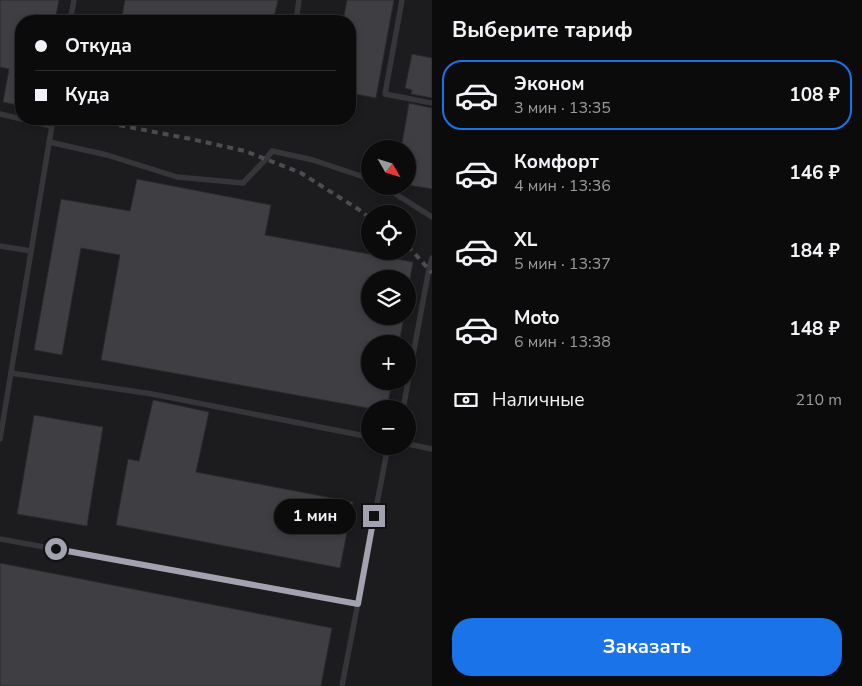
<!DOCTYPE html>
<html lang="ru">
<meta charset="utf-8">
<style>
:root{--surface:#0c0b0c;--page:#151415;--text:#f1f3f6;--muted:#9a9b9d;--line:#2c2b2d;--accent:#1a73e8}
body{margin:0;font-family:"Nunito Sans",sans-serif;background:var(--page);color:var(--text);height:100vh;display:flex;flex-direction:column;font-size:19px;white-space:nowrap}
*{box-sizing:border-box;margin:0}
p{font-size:16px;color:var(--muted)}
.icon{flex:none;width:28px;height:28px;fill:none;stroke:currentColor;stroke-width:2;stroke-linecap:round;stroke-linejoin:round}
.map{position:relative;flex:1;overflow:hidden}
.sheet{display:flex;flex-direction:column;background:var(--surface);width:430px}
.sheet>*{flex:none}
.banner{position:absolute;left:15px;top:15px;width:341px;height:110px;border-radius:20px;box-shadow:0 2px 8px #0003,0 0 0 1px var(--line);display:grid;align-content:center;height:110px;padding:0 20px;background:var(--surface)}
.needle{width:32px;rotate:129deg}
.controls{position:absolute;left:361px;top:140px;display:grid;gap:10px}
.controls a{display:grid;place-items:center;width:55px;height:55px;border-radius:50%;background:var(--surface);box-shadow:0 2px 8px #0003,0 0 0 1px var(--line);font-size:25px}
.end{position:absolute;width:22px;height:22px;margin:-11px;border:6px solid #a2a2b0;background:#111;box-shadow:0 0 0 2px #111}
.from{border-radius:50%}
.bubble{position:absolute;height:35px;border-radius:18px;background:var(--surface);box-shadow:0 2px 8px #0003,0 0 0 1px var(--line);font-size:16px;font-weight:700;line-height:35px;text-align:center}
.banner b{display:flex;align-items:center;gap:18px;height:48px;font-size:19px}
.banner b+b{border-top:1px solid var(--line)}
.banner i{width:12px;height:12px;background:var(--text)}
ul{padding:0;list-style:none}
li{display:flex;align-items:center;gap:15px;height:70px;margin:0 10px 8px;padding:0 10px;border:2px solid transparent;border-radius:20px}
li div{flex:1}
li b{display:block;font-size:19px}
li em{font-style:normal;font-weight:700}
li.selected{border-color:var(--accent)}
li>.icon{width:45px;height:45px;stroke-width:1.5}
h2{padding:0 20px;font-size:22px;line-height:60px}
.pay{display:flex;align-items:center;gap:12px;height:55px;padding:0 20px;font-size:19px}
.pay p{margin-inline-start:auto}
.button{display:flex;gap:10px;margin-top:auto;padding:10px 20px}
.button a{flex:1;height:58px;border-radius:20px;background:var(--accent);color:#fff;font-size:20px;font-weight:700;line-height:58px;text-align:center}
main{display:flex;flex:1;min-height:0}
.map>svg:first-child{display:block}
.built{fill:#1c1b1d;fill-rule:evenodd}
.building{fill:#3f3e43;stroke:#2a292c}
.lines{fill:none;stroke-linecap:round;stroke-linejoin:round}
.lane{stroke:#36363a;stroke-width:5.5}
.rail{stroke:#4c4c52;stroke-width:4;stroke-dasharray:6 5;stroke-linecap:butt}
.route{stroke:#a2a2b0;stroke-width:6}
</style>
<main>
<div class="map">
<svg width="432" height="686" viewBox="0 0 432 686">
<rect width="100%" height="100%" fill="#100f10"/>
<!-- built -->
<path class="built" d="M0,0h432v686h-432zM21,21h329v98h-329zM370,149h38v37h-38zM370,214h38v37h-38zM370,279h38v37h-38zM370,344h38v37h-38zM370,409h38v37h-38z"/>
<!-- building -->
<g class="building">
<path d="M0,0h59l-4,21h-34v85l-18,-4 6,-33 -9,-2z"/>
<path d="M125,0h153l-5,21h-152z"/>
<path d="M347,0h47l-18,98 -26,-5v-72h-7z"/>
<path d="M412,54l20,4v40l-21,-4 1,-4 -7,-2z"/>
<path d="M409,103l23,5v81l-24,-4v-36h-7z"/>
<path d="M137,179l134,26 -6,30 148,27 -3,17h-40v37h34l-5,28h-29v37h22l-5,28h-14l-272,-49 19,-105 -39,-7 -19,107 -28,-5 27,-151 69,12z"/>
<path d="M153,400l56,12 -13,60 157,30 -13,66 -224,-43 12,-66 11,2z"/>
<path d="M34,415l69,12 -16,99 -70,-12z"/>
<path d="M0,563l332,65 -11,58h-321z"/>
</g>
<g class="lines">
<!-- lane -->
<g class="lane">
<path d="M402,0l-17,94 47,9"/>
<path d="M70,21l4,-21"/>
<path d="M296,21l3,-21"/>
<path d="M0,114l51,12"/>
<path d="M49,142l58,13 70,22 66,6 23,-24 6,-8 41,9 57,19"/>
<path d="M383,186l49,31"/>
<path d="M0,246l31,5"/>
<path d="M11,373l141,21 218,43"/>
<path d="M403,409l26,-140 3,-11"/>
<path d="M0,439l53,-320"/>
<path d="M408,444l24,5"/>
<path d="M0,539l358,65"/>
<path d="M342,686l46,-240"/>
</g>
<!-- rail -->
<g class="rail">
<path d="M87,119l104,20 54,12 56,22 57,36 12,9"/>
<path d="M408,246l24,27"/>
</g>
</g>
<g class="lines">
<!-- route -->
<path class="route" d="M56,549l302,55 16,-88"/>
</g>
</svg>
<div class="controls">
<a><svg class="needle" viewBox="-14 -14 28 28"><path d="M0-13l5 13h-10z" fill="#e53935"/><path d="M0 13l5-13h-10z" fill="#9a9b9d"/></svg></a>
<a><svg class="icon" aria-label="locate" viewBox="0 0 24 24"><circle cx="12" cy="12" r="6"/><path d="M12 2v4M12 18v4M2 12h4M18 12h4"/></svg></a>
<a><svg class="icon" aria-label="layers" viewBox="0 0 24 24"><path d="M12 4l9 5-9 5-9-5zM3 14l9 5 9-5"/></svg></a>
<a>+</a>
<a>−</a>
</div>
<i class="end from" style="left:56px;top:549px"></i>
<i class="end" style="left:374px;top:516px"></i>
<div class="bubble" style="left:274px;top:499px;width:82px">1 мин</div>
<div class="banner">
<b><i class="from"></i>Откуда</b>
<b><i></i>Куда</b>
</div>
</div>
<section class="sheet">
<h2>Выберите тариф</h2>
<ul>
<li class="selected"><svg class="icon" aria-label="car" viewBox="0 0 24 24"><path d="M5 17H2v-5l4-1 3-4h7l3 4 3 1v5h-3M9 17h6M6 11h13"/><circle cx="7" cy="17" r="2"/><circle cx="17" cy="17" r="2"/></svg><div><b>Эконом</b><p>3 мин · 13:35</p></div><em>108 ₽</em></li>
<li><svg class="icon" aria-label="car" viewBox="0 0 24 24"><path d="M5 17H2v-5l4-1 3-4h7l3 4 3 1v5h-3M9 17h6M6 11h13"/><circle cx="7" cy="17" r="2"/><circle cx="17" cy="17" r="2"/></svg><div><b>Комфорт</b><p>4 мин · 13:36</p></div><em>146 ₽</em></li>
<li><svg class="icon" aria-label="car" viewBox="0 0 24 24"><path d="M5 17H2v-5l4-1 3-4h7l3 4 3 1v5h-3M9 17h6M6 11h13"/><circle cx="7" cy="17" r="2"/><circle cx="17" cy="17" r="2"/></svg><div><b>XL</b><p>5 мин · 13:37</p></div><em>184 ₽</em></li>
<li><svg class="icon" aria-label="car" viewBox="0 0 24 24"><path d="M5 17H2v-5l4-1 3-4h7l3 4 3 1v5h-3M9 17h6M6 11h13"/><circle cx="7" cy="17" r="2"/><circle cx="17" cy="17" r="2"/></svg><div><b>Moto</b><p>6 мин · 13:38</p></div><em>148 ₽</em></li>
</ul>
<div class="pay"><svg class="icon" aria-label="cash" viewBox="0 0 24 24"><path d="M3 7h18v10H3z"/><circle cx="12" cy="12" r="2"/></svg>Наличные<p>210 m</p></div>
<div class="button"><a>Заказать</a></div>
</section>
</main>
